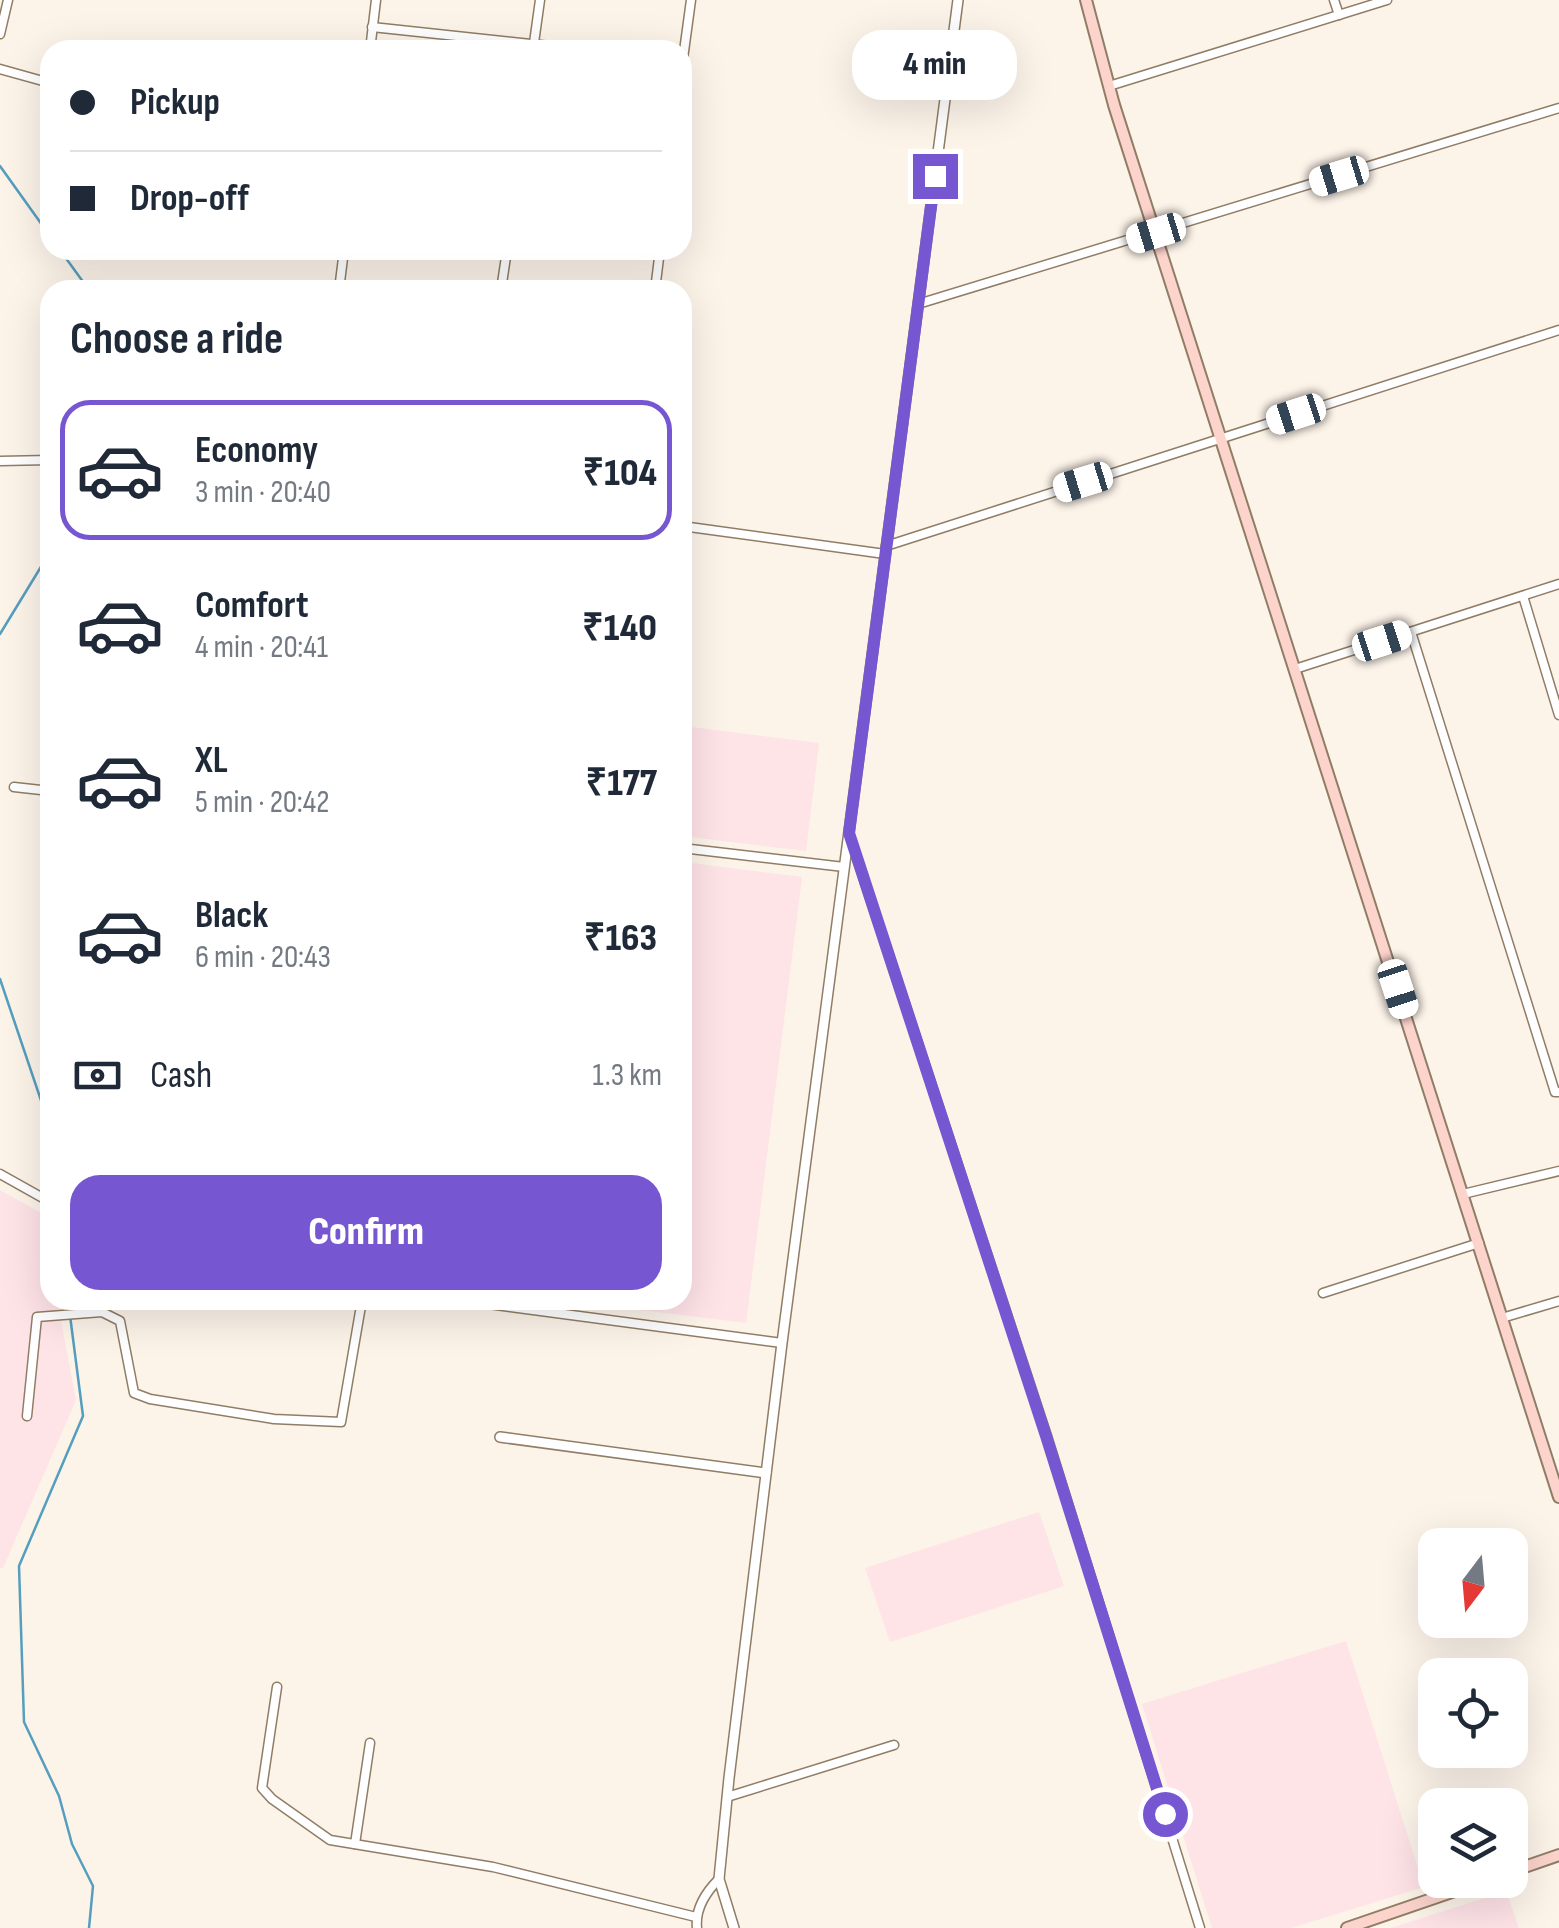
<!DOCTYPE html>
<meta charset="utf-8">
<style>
:root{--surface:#fff;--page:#f2f2f3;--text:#1f2937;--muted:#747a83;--line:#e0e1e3;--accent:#7757d1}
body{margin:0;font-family:"Sofia Sans Condensed",sans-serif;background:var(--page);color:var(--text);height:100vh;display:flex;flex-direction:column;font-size:38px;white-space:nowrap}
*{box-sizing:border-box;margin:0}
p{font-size:32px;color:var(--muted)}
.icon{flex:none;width:55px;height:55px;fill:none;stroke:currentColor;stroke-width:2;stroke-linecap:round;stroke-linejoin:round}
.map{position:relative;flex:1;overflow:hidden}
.sheet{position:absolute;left:40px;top:280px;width:652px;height:1030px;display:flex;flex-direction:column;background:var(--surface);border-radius:30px;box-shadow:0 10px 40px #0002}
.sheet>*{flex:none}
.top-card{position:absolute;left:40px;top:40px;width:652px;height:220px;border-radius:30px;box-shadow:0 10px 40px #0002;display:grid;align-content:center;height:220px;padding:0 30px;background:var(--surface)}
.needle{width:65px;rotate:196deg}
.controls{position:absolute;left:1418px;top:1528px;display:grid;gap:20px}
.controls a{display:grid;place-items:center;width:110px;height:110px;border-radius:20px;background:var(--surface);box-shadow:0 10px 40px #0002;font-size:50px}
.end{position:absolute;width:45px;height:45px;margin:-22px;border:12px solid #7757d1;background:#fff;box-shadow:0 0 0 5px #fff}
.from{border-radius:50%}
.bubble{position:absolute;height:70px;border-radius:30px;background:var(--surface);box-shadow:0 10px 40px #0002;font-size:32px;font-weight:800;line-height:70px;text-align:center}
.car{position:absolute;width:30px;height:60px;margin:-30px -15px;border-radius:12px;box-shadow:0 0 8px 2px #0007;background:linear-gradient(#fff 24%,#345 0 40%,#fff 0 76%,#345 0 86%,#fff 0)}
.top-card b{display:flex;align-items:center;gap:35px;height:95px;font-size:38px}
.top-card b+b{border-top:2px solid var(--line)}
.top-card i{width:25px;height:25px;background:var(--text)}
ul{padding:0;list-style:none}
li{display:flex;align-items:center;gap:30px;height:140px;margin:0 20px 15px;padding:0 10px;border:5px solid transparent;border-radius:30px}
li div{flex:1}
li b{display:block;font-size:38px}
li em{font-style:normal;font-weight:800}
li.on{border-color:var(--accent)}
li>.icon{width:90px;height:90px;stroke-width:1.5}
h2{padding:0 30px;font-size:45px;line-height:120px}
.pay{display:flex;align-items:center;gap:25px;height:110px;padding:0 30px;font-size:38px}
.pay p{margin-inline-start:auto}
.primary-button{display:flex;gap:20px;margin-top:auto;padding:20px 30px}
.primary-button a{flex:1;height:115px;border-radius:30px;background:var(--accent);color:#fff;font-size:40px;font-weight:800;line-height:115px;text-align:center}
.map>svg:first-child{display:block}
.industrial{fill:#fee3e7}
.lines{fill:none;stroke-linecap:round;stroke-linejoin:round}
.stream{stroke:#559ebe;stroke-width:2.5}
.minor-casing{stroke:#907d66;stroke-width:11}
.tertiary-casing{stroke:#907d66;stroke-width:12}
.secondary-casing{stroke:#907d66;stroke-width:14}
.minor{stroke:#fff;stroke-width:8}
.tertiary{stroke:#fff;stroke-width:9}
.secondary{stroke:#fcd4cc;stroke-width:10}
.route{stroke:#7757d1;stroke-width:12}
</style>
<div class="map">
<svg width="1559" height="1928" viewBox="0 0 1559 1928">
<rect width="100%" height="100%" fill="#fcf3e9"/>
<!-- industrial -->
<g class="industrial">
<path d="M683,726l136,17 -13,108 -123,-15z"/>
<path d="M683,862l119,15 -56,446 -186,-23h122z"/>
<path d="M0,1190l41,23 9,47v40h7l19,100 -73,168h-3z"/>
<path d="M1039,1512l25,74 -174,56 -25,-74z"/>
<path d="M1346,1641l78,246 -133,41h-79l-70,-224z"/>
<path d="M1506,1891l13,37h-128z"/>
</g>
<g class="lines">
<!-- stream -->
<g class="stream">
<path d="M0,166l50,70"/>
<path d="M60,250l29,40"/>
<path d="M0,634l50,-82"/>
<path d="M0,979l50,148"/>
<path d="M68,1300l15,116 -64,150 5,156 35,74 13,48 21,42 -4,42"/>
</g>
<defs>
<g id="minor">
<path d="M1334,0l5,15"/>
<path d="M372,27l215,23"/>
<path d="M0,34l8,-34"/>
<path d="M370,50l6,-50"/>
<path d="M533,50l7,-50"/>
<path d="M682,66l9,-66"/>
<path d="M0,69l50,14"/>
<path d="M1109,86l278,-86"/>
<path d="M339,290l5,-40"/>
<path d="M501,290l6,-40"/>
<path d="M655,290l5,-40"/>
<path d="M918,304l641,-196"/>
<path d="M0,461l50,-1"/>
<path d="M682,526l203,28"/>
<path d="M886,546l673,-216"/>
<path d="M1523,596l36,119"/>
<path d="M1411,632l144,460h4"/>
<path d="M1295,669l264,-85"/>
<path d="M14,787l36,4"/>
<path d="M850,837l197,599 153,492"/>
<path d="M682,848l162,19"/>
<path d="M0,1174l50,28"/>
<path d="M1463,1194l96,-23"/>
<path d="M1323,1293l156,-50"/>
<path d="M458,1300l324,43"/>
<path d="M1502,1318l57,-17"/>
<path d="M27,1416l10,-99 65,-5 18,9 14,72 16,6 124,20 67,3 21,-122"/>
<path d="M277,1687l-15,101 10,11 58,41 163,27 203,50"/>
<path d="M727,1797l167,-52"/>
<path d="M355,1844l15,-101"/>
<path d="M697,1928c-2,-19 9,-36 22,-49"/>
</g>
<g id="tertiary">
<path d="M500,1437l266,36"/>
<path d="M734,1928l-15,-49 10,-101 53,-435 176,-1343"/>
</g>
<g id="secondary">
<path d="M1086,0l28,105 445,1392"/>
<path d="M1510,1872l49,-17"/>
<path d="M1347,1928l140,-48"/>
</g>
</defs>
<!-- minor casing -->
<use href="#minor" class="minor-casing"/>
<!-- tertiary casing -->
<use href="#tertiary" class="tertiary-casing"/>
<!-- secondary casing -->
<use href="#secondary" class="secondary-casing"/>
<!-- minor -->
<use href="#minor" class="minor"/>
<!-- tertiary -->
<use href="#tertiary" class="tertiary"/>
<!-- secondary -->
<use href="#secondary" class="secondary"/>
</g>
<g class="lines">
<!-- route -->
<path class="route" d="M935,176l-86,657 197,603 119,378"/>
</g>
</svg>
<div class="controls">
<a><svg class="needle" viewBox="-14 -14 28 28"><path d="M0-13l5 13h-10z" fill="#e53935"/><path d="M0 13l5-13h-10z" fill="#747a83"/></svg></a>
<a><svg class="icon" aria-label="locate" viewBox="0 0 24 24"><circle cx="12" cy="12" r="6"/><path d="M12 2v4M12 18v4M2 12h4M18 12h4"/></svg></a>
<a><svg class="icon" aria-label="layers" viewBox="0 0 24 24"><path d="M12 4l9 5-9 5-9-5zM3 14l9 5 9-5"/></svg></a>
</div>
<i class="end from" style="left:1165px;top:1814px"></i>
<i class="end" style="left:935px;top:176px"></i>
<div class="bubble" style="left:852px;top:30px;width:165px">4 min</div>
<i class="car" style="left:1339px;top:176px;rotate:253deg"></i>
<i class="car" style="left:1156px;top:233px;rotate:253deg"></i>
<i class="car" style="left:1296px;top:414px;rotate:252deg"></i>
<i class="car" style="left:1083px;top:482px;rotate:253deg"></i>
<i class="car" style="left:1382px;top:641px;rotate:72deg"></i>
<i class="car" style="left:1398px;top:989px;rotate:162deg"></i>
<div class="top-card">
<b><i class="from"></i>Pickup</b>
<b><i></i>Drop-off</b>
</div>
<section class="sheet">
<h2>Choose a ride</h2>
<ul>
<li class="on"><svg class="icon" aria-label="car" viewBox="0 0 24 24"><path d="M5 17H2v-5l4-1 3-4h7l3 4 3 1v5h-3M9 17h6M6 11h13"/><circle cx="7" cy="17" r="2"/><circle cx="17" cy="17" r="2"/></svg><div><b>Economy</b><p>3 min · 20:40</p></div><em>₹104</em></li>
<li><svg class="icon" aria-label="car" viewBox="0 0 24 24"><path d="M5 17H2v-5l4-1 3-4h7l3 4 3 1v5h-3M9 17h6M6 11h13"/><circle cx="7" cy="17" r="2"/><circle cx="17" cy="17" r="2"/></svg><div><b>Comfort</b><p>4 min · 20:41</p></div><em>₹140</em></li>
<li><svg class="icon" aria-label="car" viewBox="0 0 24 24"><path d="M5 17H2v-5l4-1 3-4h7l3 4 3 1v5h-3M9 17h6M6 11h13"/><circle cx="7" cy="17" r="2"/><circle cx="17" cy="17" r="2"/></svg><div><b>XL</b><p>5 min · 20:42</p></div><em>₹177</em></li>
<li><svg class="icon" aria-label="car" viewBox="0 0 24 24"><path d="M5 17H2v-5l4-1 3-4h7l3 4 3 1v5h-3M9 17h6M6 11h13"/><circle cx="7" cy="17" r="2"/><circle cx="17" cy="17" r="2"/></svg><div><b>Black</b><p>6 min · 20:43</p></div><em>₹163</em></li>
</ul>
<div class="pay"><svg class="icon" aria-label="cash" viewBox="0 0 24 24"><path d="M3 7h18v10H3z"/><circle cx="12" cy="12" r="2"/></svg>Cash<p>1.3 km</p></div>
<div class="primary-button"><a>Confirm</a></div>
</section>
</div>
